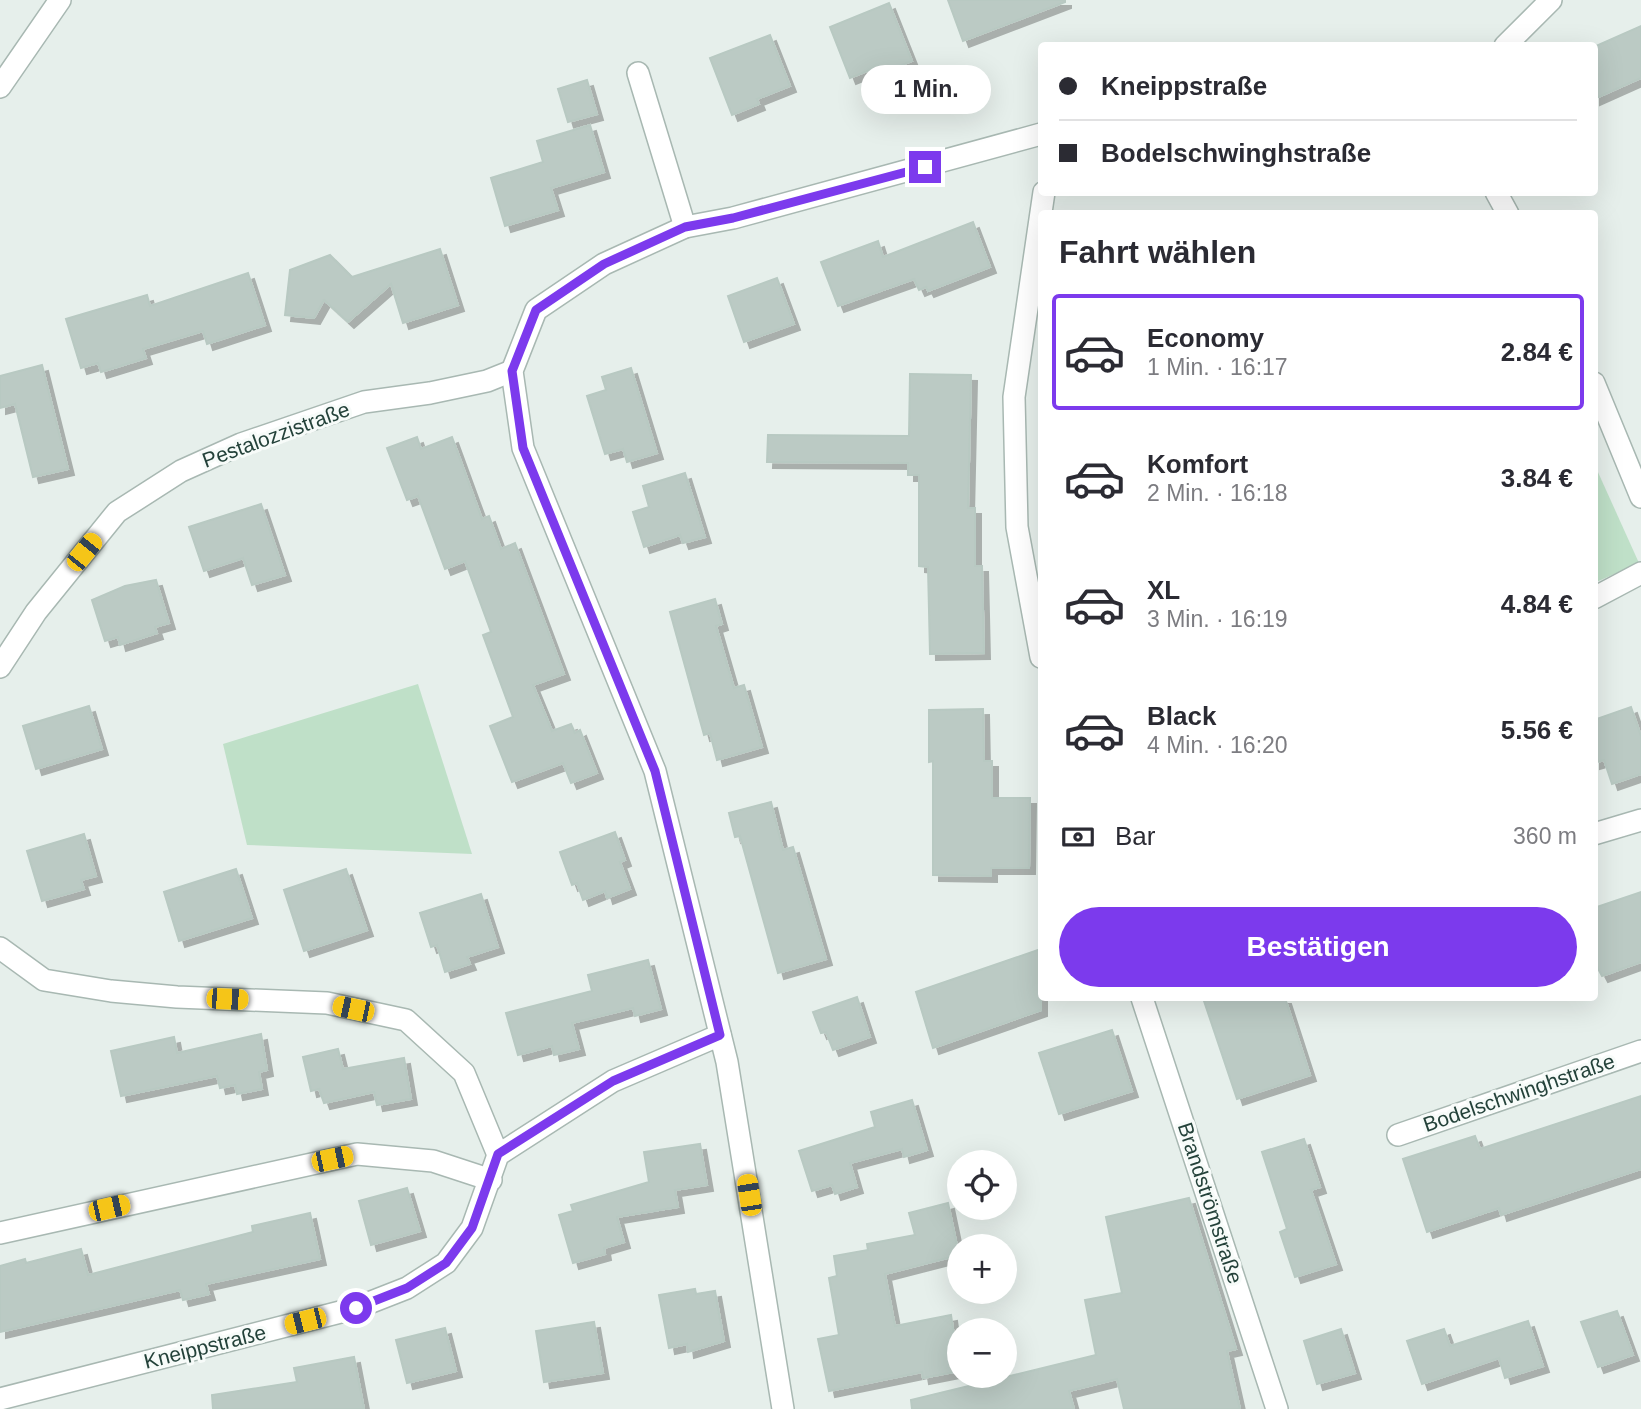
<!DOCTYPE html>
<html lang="de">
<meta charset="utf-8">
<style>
:root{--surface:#fff;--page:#f7f7f7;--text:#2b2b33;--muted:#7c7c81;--line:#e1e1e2;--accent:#7c3aed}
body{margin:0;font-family:Arial,sans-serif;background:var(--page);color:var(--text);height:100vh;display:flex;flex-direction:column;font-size:26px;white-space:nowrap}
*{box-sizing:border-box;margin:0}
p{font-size:23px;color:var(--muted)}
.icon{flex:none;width:38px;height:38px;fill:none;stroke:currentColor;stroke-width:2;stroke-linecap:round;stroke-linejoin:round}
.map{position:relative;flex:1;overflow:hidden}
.side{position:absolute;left:1038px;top:210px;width:560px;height:791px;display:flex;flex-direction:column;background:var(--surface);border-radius:7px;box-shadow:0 7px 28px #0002}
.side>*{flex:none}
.top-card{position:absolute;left:1038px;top:42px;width:560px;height:154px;border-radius:7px;box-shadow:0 7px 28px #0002;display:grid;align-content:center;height:154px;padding:0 21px;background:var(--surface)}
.fabs{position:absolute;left:947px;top:1150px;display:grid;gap:14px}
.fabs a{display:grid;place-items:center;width:70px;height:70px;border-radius:50%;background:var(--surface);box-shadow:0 7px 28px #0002;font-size:35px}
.end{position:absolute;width:32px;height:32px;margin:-16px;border:9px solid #7c3aed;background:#fff;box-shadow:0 0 0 4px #fff}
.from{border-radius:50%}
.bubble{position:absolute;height:49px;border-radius:24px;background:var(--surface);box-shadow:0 7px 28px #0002;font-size:23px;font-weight:700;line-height:49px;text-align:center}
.car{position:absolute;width:21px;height:42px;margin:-21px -10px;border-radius:9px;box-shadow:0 0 5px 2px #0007;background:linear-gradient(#f5c518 24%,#345 0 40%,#f5c518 0 76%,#345 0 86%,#f5c518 0)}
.top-card b{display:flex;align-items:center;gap:24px;height:66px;font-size:26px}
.top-card b+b{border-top:2px solid var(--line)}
.top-card i{width:18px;height:18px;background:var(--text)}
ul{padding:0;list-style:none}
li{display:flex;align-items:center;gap:21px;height:116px;margin:0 14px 10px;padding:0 7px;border:4px solid transparent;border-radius:7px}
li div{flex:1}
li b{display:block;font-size:26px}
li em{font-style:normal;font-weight:700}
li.selected{border-color:var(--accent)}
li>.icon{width:63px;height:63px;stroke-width:1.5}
h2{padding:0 21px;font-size:32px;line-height:84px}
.pay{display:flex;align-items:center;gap:18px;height:77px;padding:0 21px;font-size:26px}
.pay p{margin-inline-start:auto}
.primary-button{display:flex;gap:14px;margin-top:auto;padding:14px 21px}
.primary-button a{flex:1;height:80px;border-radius:42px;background:var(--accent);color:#fff;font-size:28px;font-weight:700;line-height:80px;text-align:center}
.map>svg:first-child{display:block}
.green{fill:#bfe0c8}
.building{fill:#bbcac4;stroke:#b8c9c2;stroke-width:2;filter:url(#shadow)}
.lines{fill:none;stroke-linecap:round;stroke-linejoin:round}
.minor-casing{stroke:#a8b8b2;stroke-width:24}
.minor{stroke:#fff;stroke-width:21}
.route{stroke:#7c3aed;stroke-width:9}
.labels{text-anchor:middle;stroke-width:6;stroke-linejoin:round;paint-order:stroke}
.street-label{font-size:21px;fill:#24423a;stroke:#f7fbf9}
</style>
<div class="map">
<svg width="1641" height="1409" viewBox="0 0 1641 1409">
<defs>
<filter id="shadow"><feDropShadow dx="6" dy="6" stdDeviation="0" flood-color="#0004"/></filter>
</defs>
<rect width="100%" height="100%" fill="#e6efeb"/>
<!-- green -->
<g class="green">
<path d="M1597,470l42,93 -45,20v-112z"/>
<path d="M418,684l54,170 -225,-9 -24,-101z"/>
</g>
<!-- building -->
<g class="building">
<path d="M948,0h117v2l-102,39z"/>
<path d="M889,3l23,58 -33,13 -2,-7 -27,11 -20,-51z"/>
<path d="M1641,26v52l-47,21v-52z"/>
<path d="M770,35l20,51 -33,13 2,5 -27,11 -22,-57z"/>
<path d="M587,80l10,34 -29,8 -10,-33z"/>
<path d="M590,125l14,47 -53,16 7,22 -53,16 -14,-48 52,-16 -6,-21z"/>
<path d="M973,222l17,45 -62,24 -2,-4 -7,3 -5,-11 -76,27 -17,-44 57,-21 5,16z"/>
<path d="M440,249l18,56 -55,18 -12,-39 -43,38 -24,-22 -10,18 -29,-3 5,-45 40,-15 22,22z"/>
<path d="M248,273l17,52 -58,19 -4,-13 -60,18 3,9 -45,14 -3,-9 -17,5 -15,-49 81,-24 3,11z"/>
<path d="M777,278l17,46 -50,18 -16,-46z"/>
<path d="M42,365l26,104 -35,8 -18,-73 -15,4v-32z"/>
<path d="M631,368l26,85 -30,9 -4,-13 -18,5 -18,-58 19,-6 -4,-13z"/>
<path d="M910,374l61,1 -3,133h7v58h7l2,87 -54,1 -2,-87 -9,-1v-91h-11v-12l-141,-1 1,-27 141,1z"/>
<path d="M417,437l4,12 31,-12 30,82 7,-3 12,33 14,-6 49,131 -31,11 19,46 19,-7 4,9 5,-3 17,43 -26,10 -8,-20 -51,19 -22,-56 23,-9 -30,-82 8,-3 -26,-71 -20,8 -27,-73 -11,4 -20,-52z"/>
<path d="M685,473l20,64 -22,6 -3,-8 -36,12 -11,-35 16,-5 -6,-21z"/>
<path d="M261,504l24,71 -33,10 -9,-27 -39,13 -15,-44z"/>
<path d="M156,580l13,43 -14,4 2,6 -37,12 -2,-8 -13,4 -13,-41 33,-14z"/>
<path d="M715,599l7,25 -6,2 18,62 10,-3 18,62 -45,13 -7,-27 -6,2 -34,-123z"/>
<path d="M89,706l13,43 -66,20 -13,-43z"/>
<path d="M1631,707l10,29v38l-29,10 -8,-24 -10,3v-43z"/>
<path d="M983,709l1,52h8v37h38l-1,70h-38v8l-58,-1v-114l-4,1v-52z"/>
<path d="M771,802l12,48 10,-3 33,112 -48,14 -38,-137 -5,1 -6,-24z"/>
<path d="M615,832l10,28 -5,2 10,27 -23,9 -2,-7 -22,9 -6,-17 -5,2 -12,-33z"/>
<path d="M84,834l12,42 -15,4 3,9 -42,12 -15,-50z"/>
<path d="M236,869l16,49 -73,23 -15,-49z"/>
<path d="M346,869l21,61 -63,21 -20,-61z"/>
<path d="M1641,892v70l-39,14 -8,-15v-53z"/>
<path d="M481,894l17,53 -31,10 3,7 -25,8 -8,-27 -6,2 -11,-34z"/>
<path d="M1041,949v61l-108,38 -17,-56z"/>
<path d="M648,960l13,49 -26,7 -2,-8 -61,15 7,26 -25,6 -2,-9 -34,9 -12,-42 86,-22 -4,-16z"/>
<path d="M857,997l13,40 -37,13 -7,-18 -5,1 -8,-21z"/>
<path d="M1203,998h82l25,77 -73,24z"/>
<path d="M1112,1030l20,61 -73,23 -20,-61z"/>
<path d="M261,1034l6,36 -8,2 3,17 -25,5 -2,-9 -15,3 -3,-12 -96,20 -10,-45 63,-14 3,16z"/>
<path d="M338,1049l5,20 61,-11 7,41 -34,6 -3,-13 -50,11 -5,-14 -8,2 -8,-34z"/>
<path d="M1641,1096v73l-140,46 -2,-7 -72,24 -24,-73 72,-23 5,13z"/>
<path d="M912,1100l15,50 -23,7 -2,-8 -52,14 7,24 -22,7 -3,-9 -20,6 -13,-40 76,-24 -4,-15z"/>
<path d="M1304,1139l16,48 -9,3 25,74 -41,13 -15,-45 7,-3 -25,-77z"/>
<path d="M700,1144l7,41 -32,5 3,17 -61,10 7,25 -20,6 1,6 -32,9 -14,-48 14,-4 -2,-6 78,-23 -5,-30z"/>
<path d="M407,1188l13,43 -49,14 -12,-44z"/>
<path d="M1189,1198l47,151 -9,2 13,58h-116l-7,-30 -48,12 5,18h-162l-1,-9 185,-45 -11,-55 37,-7 -16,-76z"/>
<path d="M948,1203l11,52 -74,19 10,52 56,-11 8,56 -36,7 -1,-6 -93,19 -11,-52 21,-4 -10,-57 8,-2 -3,-20 34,-6 -1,-6 48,-9 -6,-22z"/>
<path d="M310,1213l10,46 -114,25 3,10 -26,6 -3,-10 -180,42v-66l25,-7 1,4 55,-14 7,26 165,-43 -1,-6z"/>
<path d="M695,1289l1,5 19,-3 9,50 -36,11 -1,-8 -18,4 -10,-53z"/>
<path d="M1617,1311l16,44 -35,12 -17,-45z"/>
<path d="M1528,1321l15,45 -38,12 -6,-20 -77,26 -15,-43 37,-12 6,17z"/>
<path d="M594,1322l9,51 -59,9 -8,-51z"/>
<path d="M445,1328l11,43 -49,12 -11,-43z"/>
<path d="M1341,1329l14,44 -38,11 -13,-43z"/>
<path d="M354,1357l10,52h-151l-1,-14 85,-13 -3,-14z"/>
</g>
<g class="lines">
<defs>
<g id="minor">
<path d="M1505,46l46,-46"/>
<path d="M638,73l47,154"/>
<path d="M0,87l60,-87"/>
<path d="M1496,192l12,22"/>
<path d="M1594,383l47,114"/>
<path d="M1594,598l47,-25"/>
<path d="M1041,657l-24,-130 -3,-130 30,-205"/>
<path d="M0,667l36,-55 81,-100 64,-41 60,-27 123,-42 66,-9 57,-12 25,-10"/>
<path d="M1594,834l47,-14"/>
<path d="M0,948l44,32 67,11 66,6 150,6 79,17 58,53 34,82"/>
<path d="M1142,998l135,411"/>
<path d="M1398,1135l243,-84"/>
<path d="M0,1233l357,-79 76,7 58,19"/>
<path d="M0,1399l356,-91 51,-20 39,-25 26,-35 26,-73 115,-74 107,-46"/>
<path d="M783,1409l-56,-347 -72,-291 -132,-323 -11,-77 24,-61 68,-46 81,-37 48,-9 308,-84"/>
</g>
</defs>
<!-- minor casing -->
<use href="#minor" class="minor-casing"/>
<!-- minor -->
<use href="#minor" class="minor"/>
</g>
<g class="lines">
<!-- route -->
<path class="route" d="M356,1308l51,-20 39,-25 26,-35 26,-74 115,-73 107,-46 -65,-264 -132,-323 -11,-77 24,-61 68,-46 81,-37 48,-9 192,-51"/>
</g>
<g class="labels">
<!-- street labels -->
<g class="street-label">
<text transform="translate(276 435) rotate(-20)" y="7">Pestalozzistraße</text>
<text transform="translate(1519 1093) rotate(-19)" y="7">Bodelschwinghstraße</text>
<text transform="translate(1210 1203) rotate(72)" y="7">Brandströmstraße</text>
<text transform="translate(205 1347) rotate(-14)" y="7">Kneippstraße</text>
</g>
</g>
</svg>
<div class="fabs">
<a><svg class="icon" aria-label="locate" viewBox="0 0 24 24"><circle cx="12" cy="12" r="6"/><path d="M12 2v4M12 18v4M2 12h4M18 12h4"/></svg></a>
<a>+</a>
<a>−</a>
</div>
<i class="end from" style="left:356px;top:1308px"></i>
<i class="end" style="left:925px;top:167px"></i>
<div class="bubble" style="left:861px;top:65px;width:130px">1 Min.</div>
<i class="car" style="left:84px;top:552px;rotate:39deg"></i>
<i class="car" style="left:227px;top:999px;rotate:92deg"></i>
<i class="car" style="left:353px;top:1009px;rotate:282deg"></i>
<i class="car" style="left:332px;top:1159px;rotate:78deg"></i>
<i class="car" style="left:749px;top:1195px;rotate:351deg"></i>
<i class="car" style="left:109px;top:1208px;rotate:77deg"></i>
<i class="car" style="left:305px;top:1321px;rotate:256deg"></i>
<div class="top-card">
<b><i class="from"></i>Kneippstraße</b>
<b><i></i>Bodelschwinghstraße</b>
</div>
<section class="side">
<h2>Fahrt wählen</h2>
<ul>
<li class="selected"><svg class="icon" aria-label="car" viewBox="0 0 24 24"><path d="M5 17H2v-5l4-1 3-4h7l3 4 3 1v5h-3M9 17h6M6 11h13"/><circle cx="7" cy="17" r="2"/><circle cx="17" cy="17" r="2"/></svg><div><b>Economy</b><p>1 Min. · 16:17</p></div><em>2.84 €</em></li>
<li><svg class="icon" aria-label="car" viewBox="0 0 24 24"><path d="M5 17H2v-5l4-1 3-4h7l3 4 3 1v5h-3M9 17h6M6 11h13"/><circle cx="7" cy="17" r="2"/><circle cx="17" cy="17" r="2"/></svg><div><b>Komfort</b><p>2 Min. · 16:18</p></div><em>3.84 €</em></li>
<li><svg class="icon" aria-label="car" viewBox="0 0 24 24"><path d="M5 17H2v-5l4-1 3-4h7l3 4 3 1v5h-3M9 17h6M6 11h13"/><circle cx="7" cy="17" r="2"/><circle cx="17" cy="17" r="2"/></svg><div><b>XL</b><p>3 Min. · 16:19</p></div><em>4.84 €</em></li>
<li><svg class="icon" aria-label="car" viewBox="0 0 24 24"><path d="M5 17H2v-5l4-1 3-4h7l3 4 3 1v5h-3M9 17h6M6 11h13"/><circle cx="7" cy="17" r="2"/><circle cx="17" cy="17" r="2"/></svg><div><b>Black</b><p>4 Min. · 16:20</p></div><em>5.56 €</em></li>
</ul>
<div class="pay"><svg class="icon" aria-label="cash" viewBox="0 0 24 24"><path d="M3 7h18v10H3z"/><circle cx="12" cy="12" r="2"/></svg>Bar<p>360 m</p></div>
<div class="primary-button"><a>Bestätigen</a></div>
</section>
</div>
